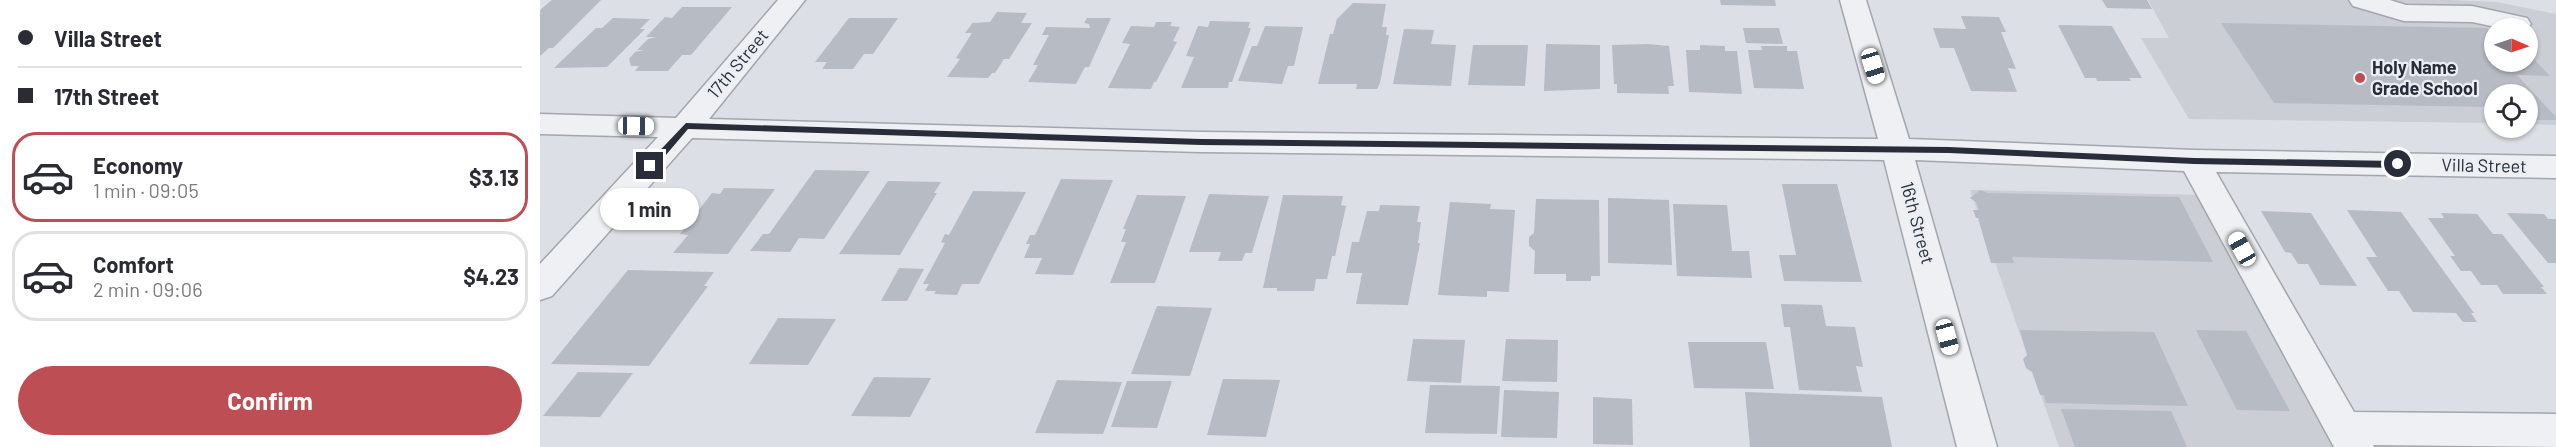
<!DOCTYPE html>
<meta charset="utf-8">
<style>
:root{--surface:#fff;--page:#f7f7f7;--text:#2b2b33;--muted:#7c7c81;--line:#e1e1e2;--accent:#bd4e54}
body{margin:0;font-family:Barlow,sans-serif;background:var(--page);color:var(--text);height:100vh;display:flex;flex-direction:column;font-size:22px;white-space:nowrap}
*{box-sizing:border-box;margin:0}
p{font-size:20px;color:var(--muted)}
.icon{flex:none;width:33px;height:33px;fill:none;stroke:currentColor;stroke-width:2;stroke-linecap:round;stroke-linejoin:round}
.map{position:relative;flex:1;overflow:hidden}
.side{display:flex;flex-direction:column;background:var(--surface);width:540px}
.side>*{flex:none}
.hud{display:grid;align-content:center;height:132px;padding:0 18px;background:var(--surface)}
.needle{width:39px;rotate:92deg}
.buttons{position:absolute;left:1944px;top:18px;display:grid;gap:12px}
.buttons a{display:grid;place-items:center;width:54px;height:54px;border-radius:50%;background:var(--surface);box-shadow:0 2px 4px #0004;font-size:30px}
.end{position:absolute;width:27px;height:27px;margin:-14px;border:8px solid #282d39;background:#fff;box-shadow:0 0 0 3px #fff}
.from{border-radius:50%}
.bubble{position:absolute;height:42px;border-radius:21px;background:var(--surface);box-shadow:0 2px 4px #0004;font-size:20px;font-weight:700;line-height:42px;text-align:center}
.car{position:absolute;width:18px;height:36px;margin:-18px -9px;border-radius:8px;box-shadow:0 0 4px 2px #0007;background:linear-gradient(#fff 24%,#345 0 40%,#fff 0 76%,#345 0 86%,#fff 0)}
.hud b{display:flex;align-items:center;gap:21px;height:57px;font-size:22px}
.hud b+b{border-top:2px solid var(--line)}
.hud i{width:15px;height:15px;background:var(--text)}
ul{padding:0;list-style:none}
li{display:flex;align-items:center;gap:18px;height:90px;margin:0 12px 9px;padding:0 6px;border:3px solid var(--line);border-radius:24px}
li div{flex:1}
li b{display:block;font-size:22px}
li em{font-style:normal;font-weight:700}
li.active{border-color:var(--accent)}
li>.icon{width:54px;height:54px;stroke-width:1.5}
.primary-button{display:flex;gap:12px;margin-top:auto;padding:12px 18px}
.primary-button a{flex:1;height:69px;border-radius:36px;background:var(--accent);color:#fff;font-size:24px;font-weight:700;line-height:69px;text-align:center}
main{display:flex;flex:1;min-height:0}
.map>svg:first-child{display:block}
.built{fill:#cbced5;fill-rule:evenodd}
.building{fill:#b7bbc4}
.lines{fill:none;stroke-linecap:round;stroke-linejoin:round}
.minor-casing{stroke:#a2a6ae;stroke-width:3}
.minor{fill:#eef0f3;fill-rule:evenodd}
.route{fill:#282d39}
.poi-dot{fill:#bd4e54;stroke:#ebeef3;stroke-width:2}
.labels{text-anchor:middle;stroke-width:4.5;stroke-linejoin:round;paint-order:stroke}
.street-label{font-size:18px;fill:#282d39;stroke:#ebeef3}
.poi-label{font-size:18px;font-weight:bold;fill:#282d39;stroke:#ebeef3;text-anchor:start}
</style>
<main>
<section class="side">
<div class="hud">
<b><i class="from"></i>Villa Street</b>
<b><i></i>17th Street</b>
</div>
<ul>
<li class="active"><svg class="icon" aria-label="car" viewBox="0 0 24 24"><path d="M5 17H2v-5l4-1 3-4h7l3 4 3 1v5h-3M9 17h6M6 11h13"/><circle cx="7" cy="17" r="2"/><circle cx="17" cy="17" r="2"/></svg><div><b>Economy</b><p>1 min · 09:05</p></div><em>$3.13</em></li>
<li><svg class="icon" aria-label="car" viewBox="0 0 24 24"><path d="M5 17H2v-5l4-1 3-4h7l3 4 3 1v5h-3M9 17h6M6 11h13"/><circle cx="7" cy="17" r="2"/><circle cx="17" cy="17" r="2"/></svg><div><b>Comfort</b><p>2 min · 09:06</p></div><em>$4.23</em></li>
</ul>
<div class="primary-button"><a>Confirm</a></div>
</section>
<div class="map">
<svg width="2016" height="447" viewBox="0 0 2016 447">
<rect width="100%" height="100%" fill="#dcdfe5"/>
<!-- built -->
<g class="built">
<path d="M1608,0h303l46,2 59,12v111l-28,-1v-30h-34v29l-305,-4 -48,-81h28zM1954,28h34v34h-34z"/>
<path d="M1430,190l233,5 140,252h-284z"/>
</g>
<!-- building -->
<g class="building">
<path d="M12,0h49l-48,48h-4l-9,8v-46z"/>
<path d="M1180,0h55l1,6 -55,-1z"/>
<path d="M1562,0h45l5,9 -45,-1z"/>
<path d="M813,3l33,1 -4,23h5l-1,8h3l-9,48 -3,6h-21l1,-5h-39l12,-50h3l4,-15z"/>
<path d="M142,7h50l-41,48h-9l-14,16h-33l4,-5h-8l-2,-7 6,-7 9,-2h-7l11,-11 8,-2h-10l19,-20 7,1z"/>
<path d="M457,12l30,1 -6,10h11l-23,36h-5l-9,14h-3l-4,5 -41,-1 13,-18 -4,-1 16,-25h-7l4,-5 3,-5 18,-1z"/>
<path d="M1421,16l38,1 7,15h-5l15,37 -8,-1 9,24 -46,-1 -17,-43h-14l-7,-20 33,1z"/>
<path d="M73,18l37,1 -10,10h5l-38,38 -53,1 42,-40h6z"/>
<path d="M309,18h49l-25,36h-9l-11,15h-31l5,-7h-12z"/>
<path d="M547,18h24l-22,49h-4l-9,17 -48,-2 10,-17h-5l16,-30h-7l4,-8 44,1 -1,-4 -5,-1z"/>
<path d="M670,21l40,1 -2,6h3l-19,54h-3l-1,6h-47l13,-31 -8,-1 12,-30 10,1z"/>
<path d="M616,22h16l-2,4 10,1 -7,14 4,1 -21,40h-2l-3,7 -43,-1 22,-44 -8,-1 9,-17 23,1z"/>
<path d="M1681,23l266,5 7,8v26h34v-9l22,23 -33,-1 39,42v3h-28v-26h-34v18l-4,-5 -216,-4z"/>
<path d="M1518,25l54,1 30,52h-13l2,3h-34l-1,-3h-11z"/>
<path d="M725,26l38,1 -9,39h-6l-6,18 -44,-3 14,-35h5z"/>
<path d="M1203,28h36l4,16 -37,-1z"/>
<path d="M864,29l30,1 -3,14 25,1 -5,41 -58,-2z"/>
<path d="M1006,44l54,1v44l-56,2z"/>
<path d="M1108,44l21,2 5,40h-6l1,8 -52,-1v-9h-3l-2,-39z"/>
<path d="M933,45h55l-3,41 -57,-1z"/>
<path d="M1160,45l25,1v5h12l5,43 -53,-2 -3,-42h14z"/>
<path d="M1221,46h26v5h10l7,38 -50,-1 -6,-38h14z"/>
<path d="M275,170l55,1 -46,68 -25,-1 -9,14 -40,-1 13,-17h6z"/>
<path d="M521,179l52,1 -40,95 -38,-1 7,-16h-18l6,-14h-4l4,-9h5z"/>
<path d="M348,181l53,1 -7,11h3l-37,62 -61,-1z"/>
<path d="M1242,184h55l25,98 -78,-1 -5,-26h17z"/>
<path d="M184,188l51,1 -47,65 -55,-1 15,-18 -8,-1 32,-41 8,1z"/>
<path d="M1440,190l8,3 191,4 34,65 -201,-5 2,6h-23l-13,-45h-2l-3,-8h6l-3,-8 -6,-4z"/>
<path d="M433,191l53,1 -47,92h-17l-5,11 -23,-1 2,-3h-11l4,-7h-6l22,-41 -4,-1 4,-8 4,1z"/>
<path d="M669,194l60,2 -17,57h-7l-3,8h-24l3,-9h-32z"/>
<path d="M597,195l49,1 -31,87h-45l16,-41h-5l5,-13h-3z"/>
<path d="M743,195l60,1 -2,9 5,1 -11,50h-3l-5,23h-11l-2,12h-37v-3h-14z"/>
<path d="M1068,198l61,2 3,65 -64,-2z"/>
<path d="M996,199l63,1 1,76h-9v5h-25v-7h-32l1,-23 -6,-5v-9l5,-4z"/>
<path d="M910,202l41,2 -1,5 25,1 -6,82 -22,-1v6l-49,-2z"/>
<path d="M1133,204l54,1 5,46h17l3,27 -75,-2z"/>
<path d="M840,205l40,1 -3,16h4l-3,21h2l-12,62 -52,-1 6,-31h-16l6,-31h7l8,-31h12z"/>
<path d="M1807,210l54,2 73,101h-3l6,9h-14l-7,-9 -43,-1 -14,-21h-11l-22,-34h11z"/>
<path d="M1721,211l50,2 46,73 -37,-1 -12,-21h-10l-7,-11 -6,-1z"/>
<path d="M1901,213l36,1 16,20h9l42,53h-3l6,7h-44l-6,-9h-16l-10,-14h-10l-11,-15h5l-27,-38h16z"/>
<path d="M1967,213l37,1 4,5h8v44h-8z"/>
<path d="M359,268l25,1 -17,32h-26z"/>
<path d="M88,270l86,2 -10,14h4l-59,80 -98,-2z"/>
<path d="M1241,304l41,1 4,21 29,1 8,40 -7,-1 6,26 -63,-2 -9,-63h-6z"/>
<path d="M617,306l55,2 -22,68 -59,-2z"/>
<path d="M238,318l58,1 -28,46 -59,-1z"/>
<path d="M1480,330l134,2 34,74 -142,-3 -2,-8h-4l-8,-23 -6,-4 -3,-9 4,-4z"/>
<path d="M1656,330l50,1 44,80 -53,-1z"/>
<path d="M873,339l52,1 -4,43 -54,-2z"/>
<path d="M966,339l52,1 -1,42 -55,-1z"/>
<path d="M1148,342h78l8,47 -80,-1z"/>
<path d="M38,372l55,1 -33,44 -57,-1z"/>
<path d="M334,377l57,1 -21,39 -59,-1z"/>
<path d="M683,379l57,1 -14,57 -59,-2z"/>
<path d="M517,380l65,2 -19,52 -68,-1z"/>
<path d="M587,381h45l-15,47 -46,-1z"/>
<path d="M890,385l70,1 -3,48 -72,-1z"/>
<path d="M964,390l55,2 -2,46 -56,-1z"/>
<path d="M1205,392l137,5 10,50h-142z"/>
<path d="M1053,397l39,2 1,46 -40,-1z"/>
<path d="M1521,409l110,2 16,36h-112z"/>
</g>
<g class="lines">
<defs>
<g id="minor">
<path d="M238,0h27l-96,119 492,13 677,7 -38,-139h26l43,139 285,11 362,6v22l-340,-6 138,240 202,2v33l-183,-2 1,2h-40l-150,-276 -269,-11 82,287h-40l-73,-287 -683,-8 -509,-14 -140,158 -12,4v-36l118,-127 -118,-3v-20l136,4z"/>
<path d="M1809,0h41l16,5 66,1 55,12 4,6 -4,4h-26l-29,-6 -68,-1 -51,-15z"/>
</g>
</defs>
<!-- minor casing -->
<use href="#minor" class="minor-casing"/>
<!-- minor -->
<use href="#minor" class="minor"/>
</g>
<!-- route -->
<path class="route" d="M146,123l515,16 748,8 245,11 204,3 4,3 -4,4 -204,-4 -245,-11 -748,-8 -513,-16 -34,40h-7v-5z"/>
<!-- markers -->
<circle class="poi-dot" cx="1820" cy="78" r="6"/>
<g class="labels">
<!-- street labels -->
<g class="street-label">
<text transform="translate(198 64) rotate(-50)" y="6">17th Street</text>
<text transform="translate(1944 166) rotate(1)" y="6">Villa Street</text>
<text transform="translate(1377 223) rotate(75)" y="6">16th Street</text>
</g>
<!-- poi labels -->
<g class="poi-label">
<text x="1832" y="74">Holy Name<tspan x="1832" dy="21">Grade School</tspan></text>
</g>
</g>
</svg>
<div class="buttons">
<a><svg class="needle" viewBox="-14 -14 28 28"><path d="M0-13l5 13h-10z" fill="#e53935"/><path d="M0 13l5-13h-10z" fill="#7c7c81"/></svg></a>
<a><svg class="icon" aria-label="locate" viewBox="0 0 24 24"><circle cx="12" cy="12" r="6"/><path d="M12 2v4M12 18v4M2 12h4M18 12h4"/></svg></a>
</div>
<i class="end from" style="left:1858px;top:164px"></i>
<i class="end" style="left:110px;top:166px"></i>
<div class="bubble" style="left:60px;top:188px;width:99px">1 min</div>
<i class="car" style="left:1333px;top:66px;rotate:163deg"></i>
<i class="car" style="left:96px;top:126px;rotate:91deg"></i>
<i class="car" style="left:1702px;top:249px;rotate:331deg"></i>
<i class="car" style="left:1407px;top:337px;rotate:165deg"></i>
</div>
</main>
